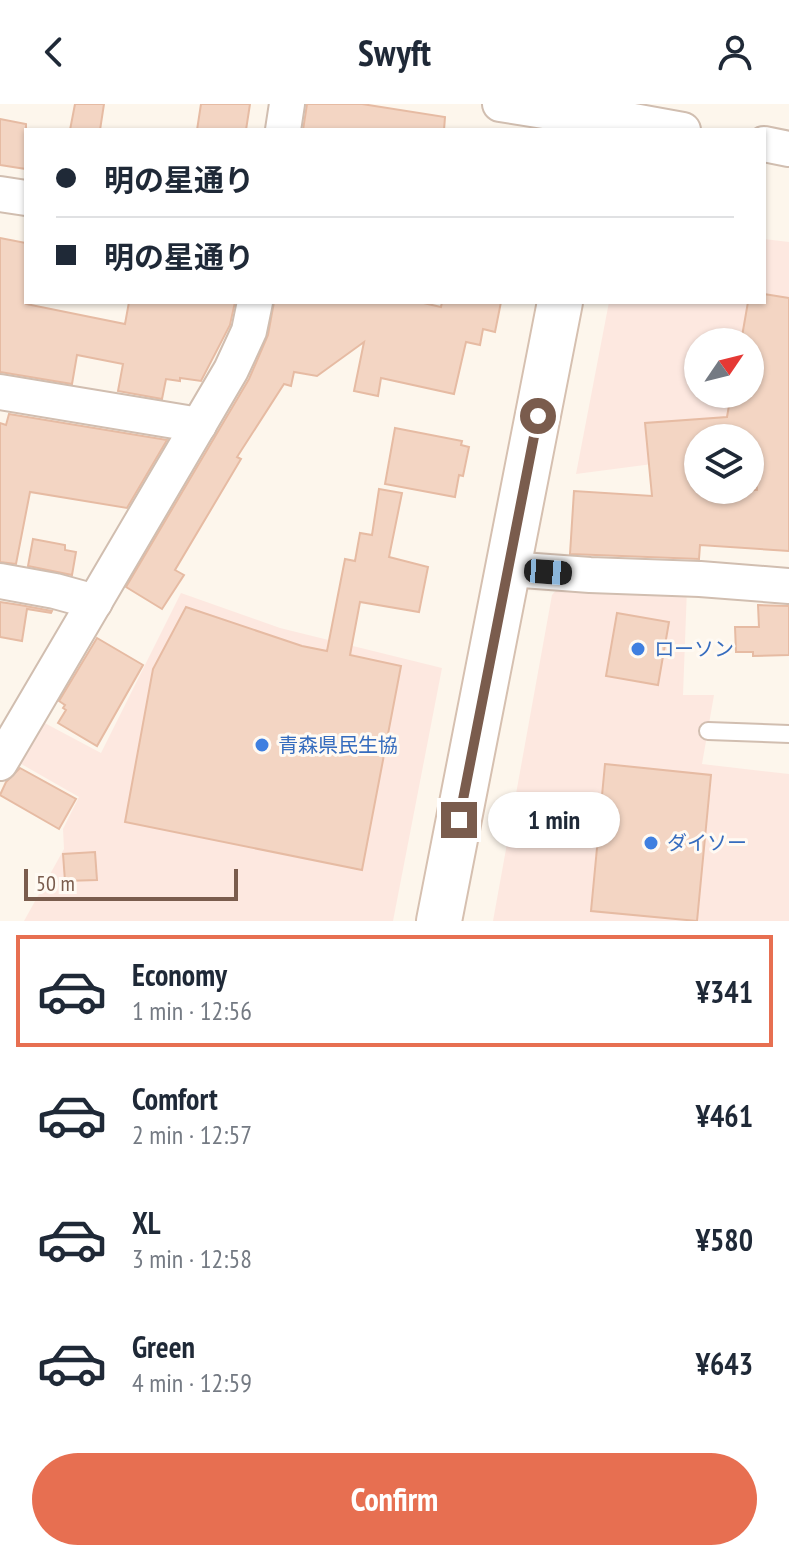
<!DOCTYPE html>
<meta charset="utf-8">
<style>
:root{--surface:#fff;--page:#f6f6f7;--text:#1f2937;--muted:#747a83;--line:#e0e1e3;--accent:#e76f51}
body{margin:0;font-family:"PT Sans Narrow","Noto Sans JP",sans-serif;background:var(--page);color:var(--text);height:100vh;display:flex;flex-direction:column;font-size:30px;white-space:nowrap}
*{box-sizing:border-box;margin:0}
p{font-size:26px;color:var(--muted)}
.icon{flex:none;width:44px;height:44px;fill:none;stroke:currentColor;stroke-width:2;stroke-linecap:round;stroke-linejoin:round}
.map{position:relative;height:817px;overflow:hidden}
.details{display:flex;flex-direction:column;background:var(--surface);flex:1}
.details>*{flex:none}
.banner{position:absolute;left:24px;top:24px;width:742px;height:176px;border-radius:0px;box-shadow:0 2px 6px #0004;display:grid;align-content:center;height:176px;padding:0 32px;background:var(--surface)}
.needle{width:52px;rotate:55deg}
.controls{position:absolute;left:684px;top:224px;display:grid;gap:16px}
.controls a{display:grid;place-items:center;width:80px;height:80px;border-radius:50%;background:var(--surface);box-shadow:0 2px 6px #0004;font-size:40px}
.scale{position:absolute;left:24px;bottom:20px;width:214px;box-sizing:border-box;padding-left:8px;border:4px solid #7a5c4d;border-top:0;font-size:22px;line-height:28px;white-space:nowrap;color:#7a5c4d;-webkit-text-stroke:6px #fffaf3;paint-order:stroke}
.end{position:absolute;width:36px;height:36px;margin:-18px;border:10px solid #7a5c4d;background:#fff;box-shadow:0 0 0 4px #fff}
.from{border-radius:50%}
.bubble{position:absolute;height:56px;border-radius:28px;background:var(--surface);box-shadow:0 2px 6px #0004;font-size:26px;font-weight:600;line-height:56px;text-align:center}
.car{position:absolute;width:24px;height:48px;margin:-24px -12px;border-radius:10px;box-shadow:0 0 6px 2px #0007;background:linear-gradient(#222 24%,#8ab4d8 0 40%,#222 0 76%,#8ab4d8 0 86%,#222 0)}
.banner b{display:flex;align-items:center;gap:28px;height:76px;font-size:30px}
.banner b+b{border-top:2px solid var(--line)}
.banner i{width:20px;height:20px;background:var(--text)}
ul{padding:14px 0 0;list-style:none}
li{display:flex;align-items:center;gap:24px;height:112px;margin:0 16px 12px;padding:0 16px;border:4px solid transparent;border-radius:0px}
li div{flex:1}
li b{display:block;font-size:30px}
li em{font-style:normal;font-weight:600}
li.selected{border-color:var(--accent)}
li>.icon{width:72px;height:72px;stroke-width:1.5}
.action{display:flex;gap:16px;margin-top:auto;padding:16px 32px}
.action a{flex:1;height:92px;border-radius:48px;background:var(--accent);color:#fff;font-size:32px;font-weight:600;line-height:92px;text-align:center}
header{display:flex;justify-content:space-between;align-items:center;height:104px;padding:0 32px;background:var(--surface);font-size:36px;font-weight:600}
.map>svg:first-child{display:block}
.commercial{fill:#fde8e0;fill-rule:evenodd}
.building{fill:#f3d5c3;stroke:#e6bba3;stroke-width:2;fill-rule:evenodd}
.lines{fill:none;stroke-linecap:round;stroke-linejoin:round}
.lane-casing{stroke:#d1beb0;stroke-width:20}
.street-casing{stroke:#d1beb0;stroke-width:38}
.secondary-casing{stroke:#d6c0b0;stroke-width:48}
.lane{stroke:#fff;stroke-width:16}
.street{stroke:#fff;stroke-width:34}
.secondary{stroke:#fff;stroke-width:44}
.route{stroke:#7a5c4d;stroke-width:10}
.shop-dot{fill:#3f7fe0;stroke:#fffaf3;stroke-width:3}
.labels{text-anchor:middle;stroke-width:6;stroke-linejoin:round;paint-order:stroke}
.shop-label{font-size:20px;fill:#366cbe;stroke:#fffaf3;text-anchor:start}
</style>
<header><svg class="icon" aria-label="back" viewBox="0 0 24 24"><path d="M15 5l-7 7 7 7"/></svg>Swyft<svg class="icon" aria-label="person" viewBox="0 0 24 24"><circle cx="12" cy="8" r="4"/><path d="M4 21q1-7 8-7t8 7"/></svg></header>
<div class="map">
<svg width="789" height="817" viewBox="0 0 789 817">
<rect width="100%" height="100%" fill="#fdf6ec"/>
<!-- commercial -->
<g class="commercial">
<path d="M764,135l25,3v208l-39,3v-15h-52v20l-122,16 33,-172h155zM698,238h52v52h-52z"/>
<path d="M563,478l124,6 -4,107h31l-12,69 87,10v147h-296l59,-326z"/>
<path d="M181,489l99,35 162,40 -49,253h-369l40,-72 -1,-20 16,-32 -63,-36 23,-41 62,33z"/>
</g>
<!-- building -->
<g class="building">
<path d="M75,0h29l-4,26h-30z"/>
<path d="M201,0h49l-4,26h-49z"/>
<path d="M307,0h55l83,13 -1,13h-141z"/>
<path d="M0,15l26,5v45l-26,-4z"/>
<path d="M0,134l26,5v61l99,20 4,-22h106l-5,23 -29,56 -21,-3v3l-14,-2 -4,20 -44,-8 5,-27 -46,-9 -5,29 -72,-12z"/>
<path d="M764,190l25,4v253l-89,-6 -1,14 -129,-5 4,-63 78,5 -7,-73 82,-6 4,-23h19v-52h-9l7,-40h16zM698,334h54l5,52h-59z"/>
<path d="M274,198h145l22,5 1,-5h59l-6,30 -12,-3 -3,16 -14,-3 -12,52 -73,-16 -3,18 -24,-5 10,-49 -47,34 -23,-4 -3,14 -7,-2 -47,73 4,2 -66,111 9,5 -22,34 -36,-22 123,-208 19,-44z"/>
<path d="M9,310l158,26 -40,68 -97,-16 -14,72 -16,-2v-139l6,2z"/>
<path d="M395,324l67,13 -1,4 8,2 -6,29 -4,-1 -4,22 -70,-13z"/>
<path d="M379,385l23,4 -13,64 39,10 -9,45 -59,-10 -10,53 51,11 -39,204 -237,-48 28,-153 33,-62 116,39 25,5 18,-92 10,2 5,-28 12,2z"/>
<path d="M33,435l32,6v5l11,2 -4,23 -44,-9z"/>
<path d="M0,498l20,3 32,6 -1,2 -24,-4 -5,32 -22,-4z"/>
<path d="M758,501l31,1v49l-36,1v-4h-17l-1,-25h24z"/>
<path d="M617,509l52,9 -11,63 -52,-9z"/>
<path d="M97,534l46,27 -46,81 -39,-23 8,-13 -3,-2 2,-3 -6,-4z"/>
<path d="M605,660l106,11 -14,146 -106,-10z"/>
<path d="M20,664l56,31 -17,30 -59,-34 6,-13z"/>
<path d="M95,748l2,28 -32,1 -2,-27z"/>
</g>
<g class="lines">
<defs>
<path id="lane" d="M708,627l81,3"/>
<g id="street">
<path d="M500,0l94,15"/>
<path d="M595,10l88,16"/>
<path d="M283,26l4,-26"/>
<path d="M764,40l25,5"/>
<path d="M0,90l26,4"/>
<path d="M0,288l199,33"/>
<path d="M508,465l82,6 110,4 89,7"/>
<path d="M0,477l55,10 40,11"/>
<path d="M0,659l231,-393 18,-39 6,-29"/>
</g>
<g id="secondary">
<path d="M592,26l5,-26"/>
<path d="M439,817l121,-619"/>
</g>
</defs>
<!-- lane casing -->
<use href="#lane" class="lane-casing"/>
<!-- street casing -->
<use href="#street" class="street-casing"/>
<!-- secondary casing -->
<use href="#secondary" class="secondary-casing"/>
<!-- lane -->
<use href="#lane" class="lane"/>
<!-- street -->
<use href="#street" class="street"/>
<!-- secondary -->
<use href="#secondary" class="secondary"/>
</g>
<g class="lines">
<!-- route -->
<path class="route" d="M459,716l79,-404"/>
</g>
<!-- markers -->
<g class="shop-dot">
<circle cx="638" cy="545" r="8"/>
<circle cx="262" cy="641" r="8"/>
<circle cx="651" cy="739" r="8"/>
</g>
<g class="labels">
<!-- shop labels -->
<g class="shop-label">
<text x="654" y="552">ローソン</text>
<text x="278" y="648">青森県民生協</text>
<text x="667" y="746">ダイソー</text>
</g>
</g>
</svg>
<div class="controls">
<a><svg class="needle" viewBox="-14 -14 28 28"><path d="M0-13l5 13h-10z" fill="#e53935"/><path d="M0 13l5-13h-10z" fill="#747a83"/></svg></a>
<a><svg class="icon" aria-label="layers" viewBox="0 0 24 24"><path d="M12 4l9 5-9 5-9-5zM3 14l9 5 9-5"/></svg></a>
</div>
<div class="scale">50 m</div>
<i class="end from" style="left:538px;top:312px"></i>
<i class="end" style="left:459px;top:716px"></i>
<div class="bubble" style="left:488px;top:688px;width:132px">1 min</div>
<i class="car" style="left:548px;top:468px;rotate:94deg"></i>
<div class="banner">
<b><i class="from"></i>明の星通り</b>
<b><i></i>明の星通り</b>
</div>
</div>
<section class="details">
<ul>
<li class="selected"><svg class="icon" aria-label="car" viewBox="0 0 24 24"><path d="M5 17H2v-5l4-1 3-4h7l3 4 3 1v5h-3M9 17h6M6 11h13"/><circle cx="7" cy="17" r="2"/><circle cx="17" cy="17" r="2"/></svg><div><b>Economy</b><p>1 min · 12:56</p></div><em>¥341</em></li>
<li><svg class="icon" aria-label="car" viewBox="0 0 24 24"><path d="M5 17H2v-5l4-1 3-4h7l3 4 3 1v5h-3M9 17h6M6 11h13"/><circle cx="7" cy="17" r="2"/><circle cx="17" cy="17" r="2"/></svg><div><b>Comfort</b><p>2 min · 12:57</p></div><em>¥461</em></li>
<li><svg class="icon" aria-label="car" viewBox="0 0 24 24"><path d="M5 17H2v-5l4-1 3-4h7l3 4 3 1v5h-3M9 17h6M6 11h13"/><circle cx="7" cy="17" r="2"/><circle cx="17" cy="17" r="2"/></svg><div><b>XL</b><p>3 min · 12:58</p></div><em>¥580</em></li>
<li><svg class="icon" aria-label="car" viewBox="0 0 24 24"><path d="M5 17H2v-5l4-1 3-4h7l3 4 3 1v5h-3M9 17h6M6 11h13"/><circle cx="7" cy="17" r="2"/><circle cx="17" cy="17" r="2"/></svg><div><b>Green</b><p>4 min · 12:59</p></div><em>¥643</em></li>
</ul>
<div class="action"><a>Confirm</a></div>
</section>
